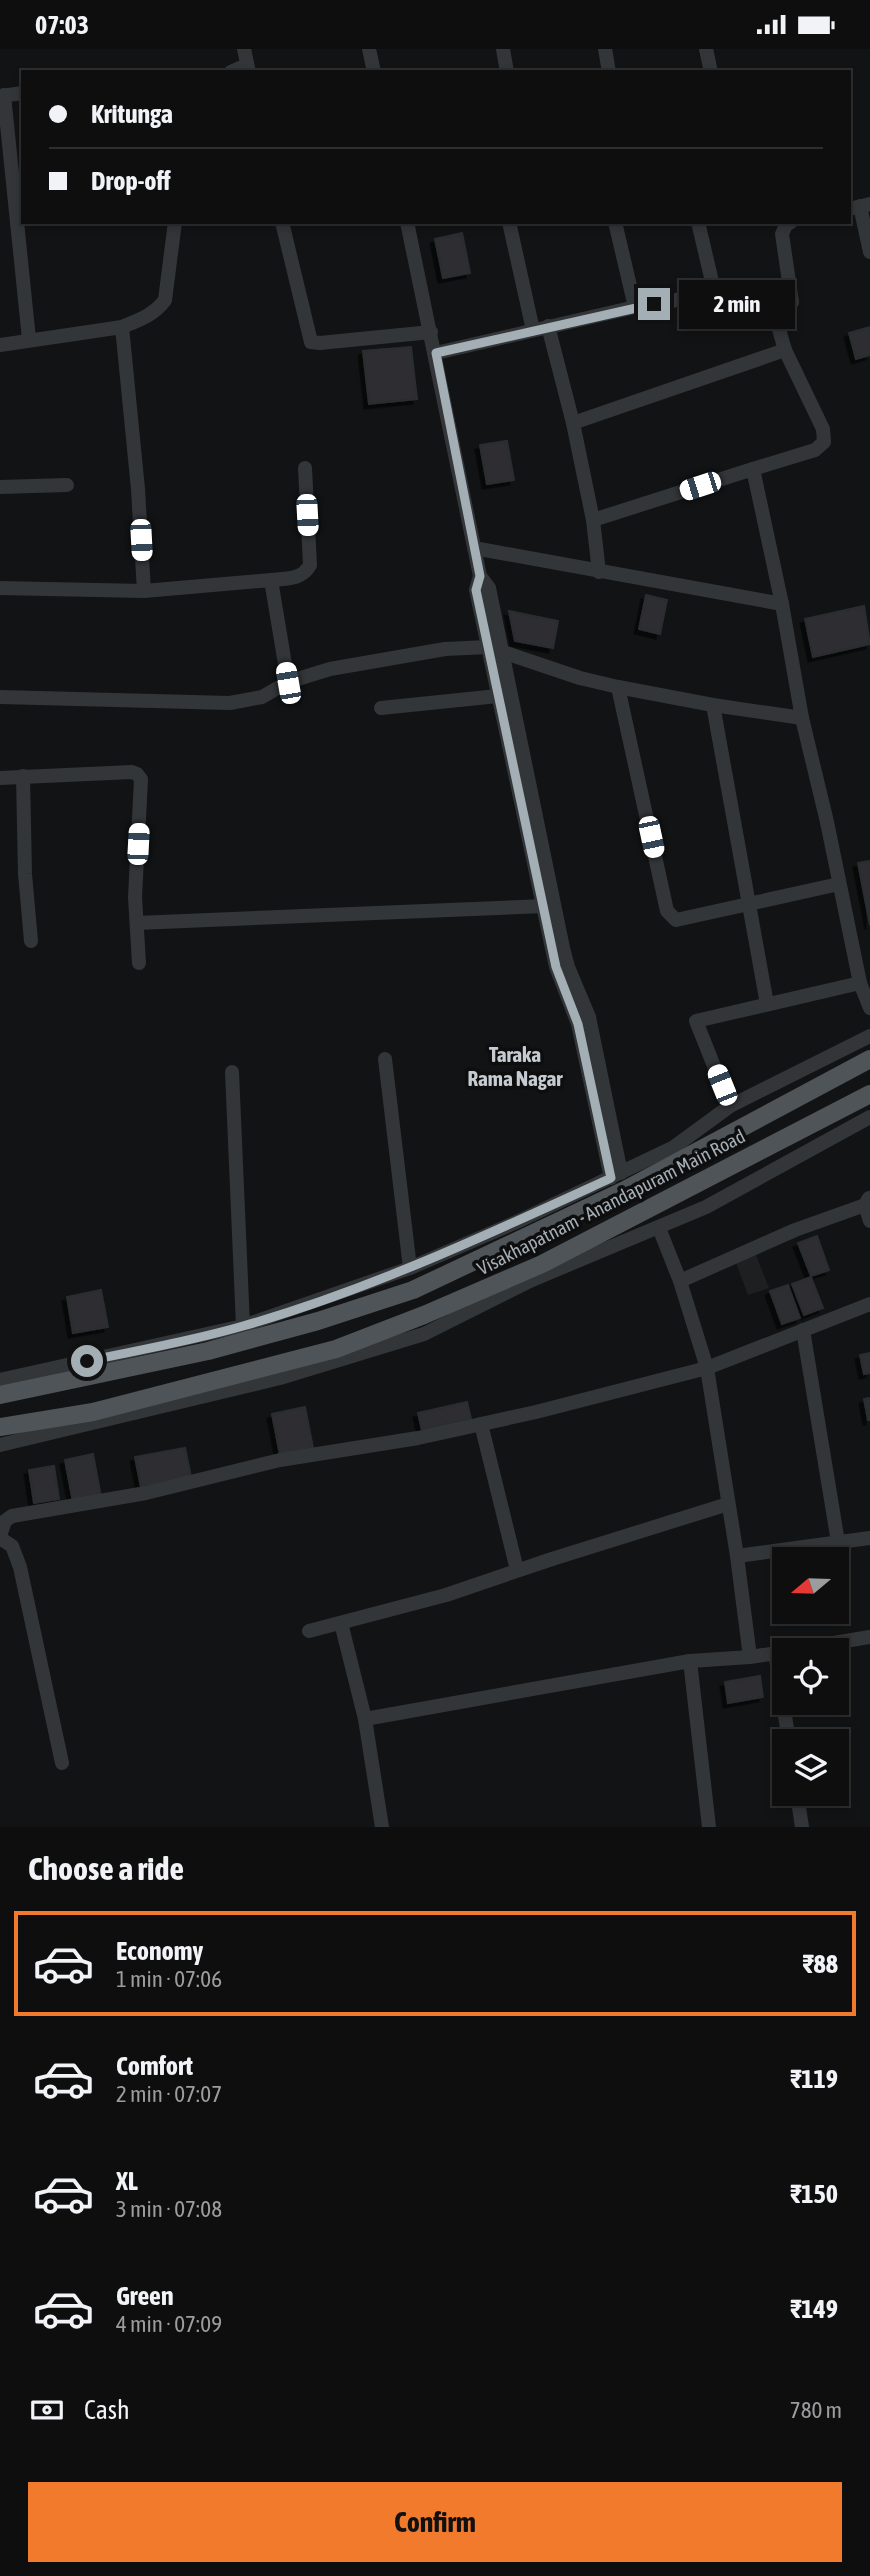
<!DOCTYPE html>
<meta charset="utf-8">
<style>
:root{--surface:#0e0e0f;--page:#171718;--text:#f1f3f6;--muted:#9b9c9e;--line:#2e2e2f;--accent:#f27a2d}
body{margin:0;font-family:"Asap Condensed",sans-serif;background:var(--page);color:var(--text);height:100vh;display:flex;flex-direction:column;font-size:26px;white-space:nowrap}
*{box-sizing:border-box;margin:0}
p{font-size:23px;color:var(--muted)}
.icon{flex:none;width:38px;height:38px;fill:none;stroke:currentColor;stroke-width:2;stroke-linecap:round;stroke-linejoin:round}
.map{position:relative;height:1778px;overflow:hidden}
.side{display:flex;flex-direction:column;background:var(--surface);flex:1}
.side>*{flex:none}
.top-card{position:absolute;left:21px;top:21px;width:830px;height:154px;border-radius:0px;box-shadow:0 4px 10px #0003,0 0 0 2px var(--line);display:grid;align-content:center;height:154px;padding:0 28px;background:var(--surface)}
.needle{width:46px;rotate:251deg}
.buttons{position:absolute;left:772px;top:1498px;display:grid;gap:14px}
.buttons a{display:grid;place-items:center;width:77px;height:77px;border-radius:0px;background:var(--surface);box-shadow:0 4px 10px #0003,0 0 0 2px var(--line);font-size:35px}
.end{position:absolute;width:32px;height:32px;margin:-16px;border:9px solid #a4aeb5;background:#111;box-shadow:0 0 0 4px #111}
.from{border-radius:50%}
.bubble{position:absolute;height:49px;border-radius:0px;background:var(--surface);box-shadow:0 4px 10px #0003,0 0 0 2px var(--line);font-size:23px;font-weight:700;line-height:49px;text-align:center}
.car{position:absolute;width:21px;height:42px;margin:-21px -10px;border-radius:9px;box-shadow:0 0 5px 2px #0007;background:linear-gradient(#fff 24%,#345 0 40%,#fff 0 76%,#345 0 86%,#fff 0)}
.top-card b{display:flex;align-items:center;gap:24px;height:66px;font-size:26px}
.top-card b+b{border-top:2px solid var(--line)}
.top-card i{width:18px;height:18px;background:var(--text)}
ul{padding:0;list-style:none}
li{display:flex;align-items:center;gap:21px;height:105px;margin:0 14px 10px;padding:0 14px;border:4px solid transparent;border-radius:0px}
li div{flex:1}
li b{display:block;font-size:26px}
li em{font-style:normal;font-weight:700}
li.current{border-color:var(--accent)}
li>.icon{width:63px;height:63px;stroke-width:1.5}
h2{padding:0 28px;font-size:32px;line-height:84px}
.pay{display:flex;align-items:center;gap:18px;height:77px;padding:0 28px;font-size:26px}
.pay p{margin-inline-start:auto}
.cta{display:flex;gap:14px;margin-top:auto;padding:14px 28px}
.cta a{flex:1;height:80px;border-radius:0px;background:var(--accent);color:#111;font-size:28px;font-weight:700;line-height:80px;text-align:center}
.status{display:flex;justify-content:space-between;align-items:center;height:49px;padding:0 35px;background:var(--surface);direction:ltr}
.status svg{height:19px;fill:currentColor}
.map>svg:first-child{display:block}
.built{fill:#1e1f21}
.building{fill:#2d2e30;stroke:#2c2d30;stroke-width:2;filter:url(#shadow)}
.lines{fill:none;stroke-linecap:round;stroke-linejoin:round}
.minor{stroke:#333639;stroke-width:14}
.major{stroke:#4f5458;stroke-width:18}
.route{stroke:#a4aeb5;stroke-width:9}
.labels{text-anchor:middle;stroke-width:7;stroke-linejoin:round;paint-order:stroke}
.street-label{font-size:19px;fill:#a4aeb5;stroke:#0e0e0f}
.neighbourhood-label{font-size:21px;font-weight:bold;fill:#c5cbd1;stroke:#0e0e0f}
</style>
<div class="status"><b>07:03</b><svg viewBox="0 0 49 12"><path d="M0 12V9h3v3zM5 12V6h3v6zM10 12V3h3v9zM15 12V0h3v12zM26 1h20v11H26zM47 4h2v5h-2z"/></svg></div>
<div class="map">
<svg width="870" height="1778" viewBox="0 0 870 1778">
<defs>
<filter id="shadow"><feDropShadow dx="-4.5" dy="4.5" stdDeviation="0" flood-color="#0009"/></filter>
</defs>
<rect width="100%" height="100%" fill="#121314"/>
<!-- built -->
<path class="built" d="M756,1206l13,33 -21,7 -12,-32z"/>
<!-- building -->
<g class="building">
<path d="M462,184l8,40 -27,5 -8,-39z"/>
<path d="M870,278v28l-14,4 -7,-26z"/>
<path d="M411,298l6,52 -48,5 -6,-53z"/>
<path d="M507,392l7,39 -27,4 -7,-39z"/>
<path d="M646,546l21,5 -7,34 -21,-5z"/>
<path d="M864,557l6,38 -57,13 -8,-38z"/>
<path d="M509,562l49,10 -5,27 -38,-7z"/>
<path d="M870,812v64l-12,-62z"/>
<path d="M817,1187l12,34 -18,6 -13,-33z"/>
<path d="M811,1228l12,31 -19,7 -12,-31z"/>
<path d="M788,1236l12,33 -18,6 -12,-33z"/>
<path d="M101,1241l7,37 -35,6 -6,-36z"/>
<path d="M870,1304v20l-6,1 -4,-19z"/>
<path d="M870,1349v22h-2l-4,-21z"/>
<path d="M467,1353l4,17 -49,11 -4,-17z"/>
<path d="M305,1358l8,41 -33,7 -8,-41z"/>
<path d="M185,1399l6,29 -50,10 -6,-30z"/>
<path d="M93,1405l8,43 -28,5 -8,-42z"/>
<path d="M54,1417l5,33 -25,4 -5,-33z"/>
<path d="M760,1627l3,21 -35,6 -3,-21z"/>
</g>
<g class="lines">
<!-- minor -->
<g class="minor">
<path d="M244,0l5,23"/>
<path d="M369,0l5,23"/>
<path d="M503,0l4,23"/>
<path d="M605,0l4,23"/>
<path d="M706,0l5,23"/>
<path d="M231,23l16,-7"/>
<path d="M4,46l25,244"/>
<path d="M0,47l23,-3"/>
<path d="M860,157l10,46"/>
<path d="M849,160l21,-5"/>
<path d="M282,173l29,120 9,1 111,-11"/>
<path d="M407,173l73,354 9,12 74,360 5,19 21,50 32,156"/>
<path d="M509,173l24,108"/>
<path d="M615,173l20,85 37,-6 42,-11 26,-3 17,8 19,24 12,-10 4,-7 -10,-68 4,-9 5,-3"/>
<path d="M698,173l16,68"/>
<path d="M776,270l9,31"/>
<path d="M548,277l25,97"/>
<path d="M122,278c17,-7 32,-12 43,-27l10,-78"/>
<path d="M0,296l122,-18 16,162 6,102"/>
<path d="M436,304l199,-46"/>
<path d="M0,438l67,-2"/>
<path d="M593,471l-20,-97 212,-73 38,79 1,13 -9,8 -62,19"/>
<path d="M474,499l308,56 20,114"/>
<path d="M599,523l-6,-52 160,-51 29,135"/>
<path d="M480,527l-4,14 80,377 22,57 33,154"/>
<path d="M271,531c16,-2 31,0 39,-15l-5,-97"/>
<path d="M0,539l144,3 127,-11 17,102 -26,15 -32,6 -230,-6"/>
<path d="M288,633l42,-13 115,-20 43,-2 92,31 38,9 95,18 89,13 25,104 33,161"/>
<path d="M618,638l49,224 9,9 163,-36"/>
<path d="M713,656l54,299"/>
<path d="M381,659l117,-12"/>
<path d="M23,727l2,98 6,67"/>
<path d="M0,729l132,-6 5,2 4,5 -6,118 4,66"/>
<path d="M137,874l407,-17"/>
<path d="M385,1010l25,209"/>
<path d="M232,1023l11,254"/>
<path d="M730,1057l-34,-85 164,-38 10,25"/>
<path d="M869,1149l-4,7 5,16"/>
<path d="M659,1179l21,53 27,87 30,188 13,101 34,-5"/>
<path d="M680,1232l115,-51 70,-25"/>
<path d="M803,1281l35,212"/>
<path d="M0,1331l243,-54 167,-58 111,-48 153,-73 56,-41 140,-70"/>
<path d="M481,1375l36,146"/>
<path d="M0,1396l280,-67 144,-44 108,-54 174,-73 164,-90"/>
<path d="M0,1487l5,-15 7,-5 134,-23 134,-33 138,-22 118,-26 171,-44 163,-64"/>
<path d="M0,1489l12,8 8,21 42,196"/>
<path d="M737,1507l133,-18"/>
<path d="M341,1574l24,96 17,108"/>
<path d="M309,1582l137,-36 106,-36 176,-55"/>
<path d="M792,1601l78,-13"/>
<path d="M775,1604l14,88"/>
<path d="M690,1612l19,166"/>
<path d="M365,1670l325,-58 60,-4"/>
<path d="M797,1745l5,33"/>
</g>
<!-- major -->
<g class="major">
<path d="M0,1346l208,-44 110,-30 95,-31 212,-100 245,-131"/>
<path d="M0,1378l93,-15 243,-63 88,-34 118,-51 328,-170"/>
</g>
</g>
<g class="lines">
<!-- route -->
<path class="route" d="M87,1312c52,-11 105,-20 156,-35 127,-36 248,-93 368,-148l-33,-154 -22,-57 -80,-377 4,-14 -44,-223 218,-49"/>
</g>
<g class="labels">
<!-- street labels -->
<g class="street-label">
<text transform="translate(611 1153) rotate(-27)" y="7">Visakhapatnam - Anandapuram Main Road</text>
</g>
<!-- neighbourhood labels -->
<g class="neighbourhood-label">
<text x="515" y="1013">Taraka<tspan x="515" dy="24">Rama Nagar</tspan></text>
</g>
</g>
</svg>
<div class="buttons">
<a><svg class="needle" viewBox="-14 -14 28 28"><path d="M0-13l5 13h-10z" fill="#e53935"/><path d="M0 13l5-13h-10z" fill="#9b9c9e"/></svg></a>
<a><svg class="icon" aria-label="locate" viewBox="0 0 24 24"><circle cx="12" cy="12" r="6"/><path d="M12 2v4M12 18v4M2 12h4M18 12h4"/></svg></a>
<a><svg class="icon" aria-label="layers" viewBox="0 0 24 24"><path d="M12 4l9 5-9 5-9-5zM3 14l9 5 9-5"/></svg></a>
</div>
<i class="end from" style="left:87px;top:1312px"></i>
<i class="end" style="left:654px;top:255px"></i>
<div class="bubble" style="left:679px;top:231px;width:116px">2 min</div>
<i class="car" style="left:700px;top:437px;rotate:252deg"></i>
<i class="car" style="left:307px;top:466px;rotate:177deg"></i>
<i class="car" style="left:141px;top:491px;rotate:177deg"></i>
<i class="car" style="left:288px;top:634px;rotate:350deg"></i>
<i class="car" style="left:651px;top:788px;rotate:168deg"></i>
<i class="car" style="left:138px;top:795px;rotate:3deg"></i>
<i class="car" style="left:722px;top:1036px;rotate:338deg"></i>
<div class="top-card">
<b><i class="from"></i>Kritunga</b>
<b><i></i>Drop-off</b>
</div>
</div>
<section class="side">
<h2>Choose a ride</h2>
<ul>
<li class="current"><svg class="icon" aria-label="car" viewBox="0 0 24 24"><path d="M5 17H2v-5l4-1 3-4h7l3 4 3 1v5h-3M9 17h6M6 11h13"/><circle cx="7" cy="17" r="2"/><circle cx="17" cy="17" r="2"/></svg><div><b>Economy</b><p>1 min · 07:06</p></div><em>₹88</em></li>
<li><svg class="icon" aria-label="car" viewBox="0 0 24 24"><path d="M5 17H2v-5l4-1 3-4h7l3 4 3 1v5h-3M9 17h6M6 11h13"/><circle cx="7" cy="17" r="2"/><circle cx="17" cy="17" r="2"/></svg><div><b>Comfort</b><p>2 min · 07:07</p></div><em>₹119</em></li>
<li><svg class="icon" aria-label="car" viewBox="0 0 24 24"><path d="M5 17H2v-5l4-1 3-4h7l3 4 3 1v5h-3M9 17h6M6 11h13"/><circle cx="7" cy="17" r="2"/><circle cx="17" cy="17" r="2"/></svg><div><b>XL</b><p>3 min · 07:08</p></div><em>₹150</em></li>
<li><svg class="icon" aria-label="car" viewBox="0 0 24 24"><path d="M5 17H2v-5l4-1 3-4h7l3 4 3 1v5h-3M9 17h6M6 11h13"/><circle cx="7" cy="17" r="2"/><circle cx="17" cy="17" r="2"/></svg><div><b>Green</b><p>4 min · 07:09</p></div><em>₹149</em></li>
</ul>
<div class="pay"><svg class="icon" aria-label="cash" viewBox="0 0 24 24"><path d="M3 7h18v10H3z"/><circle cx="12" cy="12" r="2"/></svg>Cash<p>780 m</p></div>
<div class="cta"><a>Confirm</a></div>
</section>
